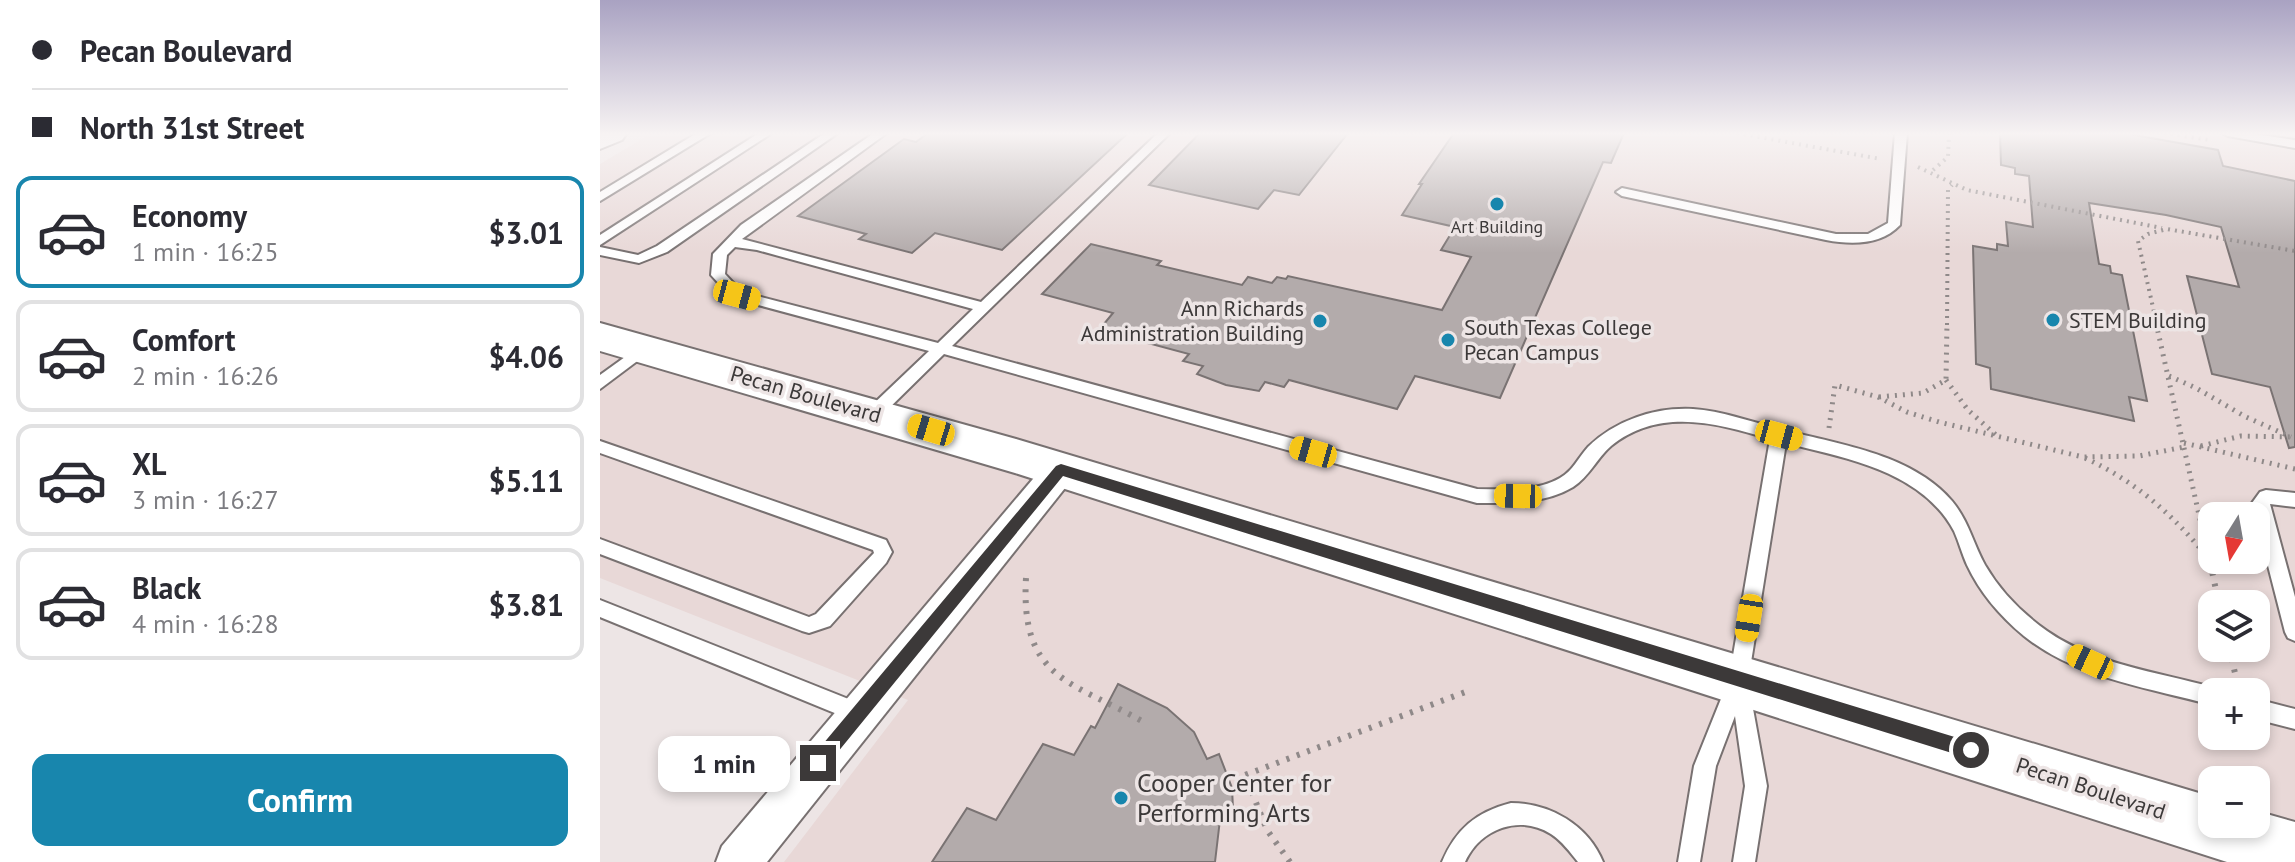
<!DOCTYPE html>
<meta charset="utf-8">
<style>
:root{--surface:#fff;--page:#f7f7f7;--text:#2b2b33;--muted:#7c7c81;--line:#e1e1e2;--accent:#1886ad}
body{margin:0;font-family:"PT Sans",sans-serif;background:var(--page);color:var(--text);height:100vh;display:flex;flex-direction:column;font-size:30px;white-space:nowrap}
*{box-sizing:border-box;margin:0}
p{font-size:26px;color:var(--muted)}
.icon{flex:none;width:44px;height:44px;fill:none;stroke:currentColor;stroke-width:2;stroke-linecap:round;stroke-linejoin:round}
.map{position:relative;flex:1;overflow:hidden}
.side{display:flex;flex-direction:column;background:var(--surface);width:600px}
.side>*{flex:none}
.banner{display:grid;align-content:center;height:176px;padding:0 32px;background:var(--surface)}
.needle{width:52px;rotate:191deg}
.controls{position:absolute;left:1598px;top:502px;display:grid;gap:16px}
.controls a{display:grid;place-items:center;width:72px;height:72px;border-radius:16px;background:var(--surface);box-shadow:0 4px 12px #0003;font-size:40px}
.end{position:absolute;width:36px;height:36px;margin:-18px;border:10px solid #3c3939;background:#fff;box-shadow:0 0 0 4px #fff}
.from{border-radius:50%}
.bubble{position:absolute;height:56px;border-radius:16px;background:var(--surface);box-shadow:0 4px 12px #0003;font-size:26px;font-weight:700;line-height:56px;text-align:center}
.car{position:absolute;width:24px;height:48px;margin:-24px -12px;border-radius:10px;box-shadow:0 0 6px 2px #0007;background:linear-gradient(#f5c518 24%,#345 0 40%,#f5c518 0 76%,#345 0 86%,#f5c518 0)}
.banner b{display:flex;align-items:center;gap:28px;height:76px;font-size:30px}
.banner b+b{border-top:2px solid var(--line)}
.banner i{width:20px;height:20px;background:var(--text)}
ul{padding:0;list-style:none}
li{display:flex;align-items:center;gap:24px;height:112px;margin:0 16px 12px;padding:0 16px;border:4px solid var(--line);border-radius:16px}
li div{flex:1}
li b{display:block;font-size:30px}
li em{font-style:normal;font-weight:700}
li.selected{border-color:var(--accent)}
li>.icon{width:72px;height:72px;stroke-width:1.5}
.cta{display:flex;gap:16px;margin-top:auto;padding:16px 32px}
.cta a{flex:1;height:92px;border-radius:16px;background:var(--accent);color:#fff;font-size:32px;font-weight:700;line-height:92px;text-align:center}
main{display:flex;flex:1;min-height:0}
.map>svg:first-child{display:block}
.built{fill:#e8d8d7;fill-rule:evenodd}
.building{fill:#b3abab;stroke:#7a7373;stroke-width:2}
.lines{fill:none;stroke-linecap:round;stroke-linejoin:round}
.lane-casing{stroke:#787171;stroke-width:4}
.street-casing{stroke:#787171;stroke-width:4}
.secondary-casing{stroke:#787171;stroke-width:4}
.path-far2{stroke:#8f8989;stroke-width:4;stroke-dasharray:2 5;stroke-linecap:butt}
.path-far1{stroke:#8f8989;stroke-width:5;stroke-dasharray:2 6;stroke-linecap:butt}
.path{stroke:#8f8989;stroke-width:6;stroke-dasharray:3 8;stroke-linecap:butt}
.lane{fill:#fff;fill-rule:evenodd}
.street{fill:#fff;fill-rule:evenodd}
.secondary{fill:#fff;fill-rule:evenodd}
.route{fill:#3c3939}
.poi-dot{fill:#1886ad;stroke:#ede5e5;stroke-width:3}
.labels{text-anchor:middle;stroke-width:7;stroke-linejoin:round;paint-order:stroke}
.far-poi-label{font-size:18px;fill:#3c3939;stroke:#ede5e5}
.poi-label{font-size:22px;fill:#3c3939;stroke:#ede5e5;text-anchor:start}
.street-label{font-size:22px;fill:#3c3939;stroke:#ede5e5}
.near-poi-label{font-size:26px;fill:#3c3939;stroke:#ede5e5;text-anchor:start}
</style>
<main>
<section class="side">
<div class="banner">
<b><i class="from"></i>Pecan Boulevard</b>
<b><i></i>North 31st Street</b>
</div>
<ul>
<li class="selected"><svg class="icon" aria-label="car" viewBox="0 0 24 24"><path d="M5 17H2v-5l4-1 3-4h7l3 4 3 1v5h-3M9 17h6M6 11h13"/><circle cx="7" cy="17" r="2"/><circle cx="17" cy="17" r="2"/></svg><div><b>Economy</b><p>1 min · 16:25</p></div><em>$3.01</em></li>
<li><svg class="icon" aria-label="car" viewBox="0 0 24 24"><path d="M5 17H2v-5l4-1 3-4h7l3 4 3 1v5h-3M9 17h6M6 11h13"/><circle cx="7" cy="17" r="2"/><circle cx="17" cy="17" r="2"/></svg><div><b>Comfort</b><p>2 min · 16:26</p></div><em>$4.06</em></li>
<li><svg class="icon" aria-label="car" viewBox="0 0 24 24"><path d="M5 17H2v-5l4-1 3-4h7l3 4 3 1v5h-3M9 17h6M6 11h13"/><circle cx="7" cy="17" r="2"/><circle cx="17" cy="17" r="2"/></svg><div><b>XL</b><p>3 min · 16:27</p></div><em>$5.11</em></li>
<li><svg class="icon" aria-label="car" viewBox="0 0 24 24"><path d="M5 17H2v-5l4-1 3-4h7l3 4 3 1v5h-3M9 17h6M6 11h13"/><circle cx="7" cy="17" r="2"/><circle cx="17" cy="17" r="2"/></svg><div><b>Black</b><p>4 min · 16:28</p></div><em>$3.81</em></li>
</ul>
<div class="cta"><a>Confirm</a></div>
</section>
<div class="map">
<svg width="1695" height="862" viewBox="0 0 1695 862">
<rect width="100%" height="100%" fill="#ede5e5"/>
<!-- built -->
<path class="built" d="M52,133h1643v729h-1511l124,-162 -308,-122v-414zM1612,516h44v44h-44zM1612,604h44v44h-44zM1612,692h44v44h-44zM1612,780h44v44h-44z"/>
<!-- building -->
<g class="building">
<path d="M328,133h200l-126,117 -67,-17 -23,20 -53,-14 7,-5 -68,-18 106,-77 12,3z"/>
<path d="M600,133h148l-49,62 -25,-5 -16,19 -109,-24z"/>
<path d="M854,133h170l-13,30 -8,-1 -103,236 -85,-22 -18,33 -108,-29 -5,7 -19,-5 -6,9 -33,-6 -29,-11 6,-8 -20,-5 6,-7 -90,-24 14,-17 -71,-19 49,-50 70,17 -4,4 85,20 6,-8 24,6 5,-6 9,2 2,-3 154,34 29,-53 -30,-7 14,-23 -53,-12 20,-31h-3z"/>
<path d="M1400,133h123l95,17 5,16 72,15v266l-6,1 -19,-61 -58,-13 -25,-98 52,11 -18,-60 -55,-12 -77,-12 10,61 11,2 1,7 11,2 25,126 -18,-4 5,24 -143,-32 -1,-21 -14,-4 -3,-118 24,4v-6l11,2 -2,-24 27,5 -4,-51 -14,-2v-6l-14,-3z"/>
<path d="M518,684l49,24 27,24 13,27 12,-5 13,34 1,21 -12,2 -6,51h-283l35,-54 29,12 47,-76 31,11 17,-29 4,2z"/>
</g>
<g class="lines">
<defs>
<g id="lane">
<path d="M97,133h14l-111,68v-9z"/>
<path d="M159,133h13l-172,112v-10z"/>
<path d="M225,133h13l-171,119 -28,11 -39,-8v-8l38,8 19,-9z"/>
<path d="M274,133h13l-145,106 239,63 177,-169h12l-218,213 525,143c27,0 59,3 83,-11 13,-7 18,-20 28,-31 28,-27 67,-40 105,-38 29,2 55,12 83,19 58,16 134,24 176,73 16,19 21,42 33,64 15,26 38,49 62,66 47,33 110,41 165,56l8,5h-8v13c-63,-17 -136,-27 -188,-69 -23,-19 -44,-43 -57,-71 -5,-11 -8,-23 -13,-34 -32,-60 -109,-73 -168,-88l-38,238 19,105 -12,76h-22l12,-76 -10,-70 -19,50 -16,96h-22l16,-96 35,-87 41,-240c-53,-16 -111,-32 -159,7 -14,12 -22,31 -38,41 -28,17 -64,16 -96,16l-533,-149 -64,63h-12l-2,-4 2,-4 61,-58 -197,-53 -21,-23 2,-21 28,-29zM135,247l22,3 216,59 -35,34 -196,-51 -17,-18 2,-19z"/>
<path d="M1295,133h12l-7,92c-19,20 -48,20 -74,15l-204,-44 -6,-4 6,-4 214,46h32l20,-11z"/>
<path d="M1622,133h26l47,7v8l-67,-12z"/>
<path d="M43,344l7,5 -2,4 -48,36v-14z"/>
<path d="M0,441l286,99 6,12 -6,11 -56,63 -21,7 -7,-2 -202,-77v-15l209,78 7,-3 58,-61 -1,-3 -273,-97z"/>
<path d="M1666,490l29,3v14l-25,-3 25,93v44l-7,-3 -3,-6 -33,-129 8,-11z"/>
<path d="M0,600l266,106 3,7 -3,7 -7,3 -259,-106z"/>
<path d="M1656,699l39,10v20l-39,-10z"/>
<path d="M911,803c39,0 77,22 92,59h-25c-8,-10 -16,-21 -27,-28 -32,-20 -71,-5 -86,28h-23c14,-33 34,-50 69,-59z"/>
</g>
<path id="street" d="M461,456l12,4 5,9 -5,9 -306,384h-51l6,-16 327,-386z"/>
<g id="secondary">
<path d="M0,133h27l-5,7 -22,9z"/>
<path d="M0,323l416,116 1196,358v27h44v-13l39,11v40h-68l-1212,-389 -415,-122z"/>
</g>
</defs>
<!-- lane casing -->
<use href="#lane" class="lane-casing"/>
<!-- street casing -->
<use href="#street" class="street-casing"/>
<!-- secondary casing -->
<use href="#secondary" class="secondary-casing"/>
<!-- path-far2 -->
<g class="path-far2">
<path d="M1137,133l144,26"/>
<path d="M1564,133l46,7"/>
<path d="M1318,167l49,23 195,38"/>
<path d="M1333,170l15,-13 1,-24"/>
<path d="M1347,325l1,-135 4,-5"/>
<path d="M1557,325l-19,-84 10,-7 19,-5 128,22"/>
</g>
<!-- path-far1 -->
<g class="path-far1">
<path d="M1556,323l54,241"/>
<path d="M1569,376l27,12 50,29 45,20"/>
<path d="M1346,380l22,30 28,25"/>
<path d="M1279,397l44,-4 23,-13 1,-57"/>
<path d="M1229,428l6,-43 43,12 29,15 32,10 144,35 56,-1 45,-9"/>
<path d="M1584,443l111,26"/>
<path d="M1601,446l40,-10 54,1"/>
<path d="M1485,458c52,24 88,57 124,101"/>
</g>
<!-- path -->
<g class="path">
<path d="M1610,562l9,42"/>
<path d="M426,578c-6,104 48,103 121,146"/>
<path d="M1629,648l6,25"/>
<path d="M690,862l-23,-32 -22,-55 223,-84"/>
</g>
<!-- lane -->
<use href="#lane" class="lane"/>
<!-- street -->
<use href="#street" class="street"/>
<!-- secondary -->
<use href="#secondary" class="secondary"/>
</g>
<!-- sky -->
<linearGradient id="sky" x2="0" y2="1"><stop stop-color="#a9a2c2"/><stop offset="0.53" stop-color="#f7f3f3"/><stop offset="1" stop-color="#f7f3f3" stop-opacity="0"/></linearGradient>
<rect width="1695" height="253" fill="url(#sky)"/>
<!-- route -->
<path class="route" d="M461,464l910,278 6,2 3,6 -3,6 -6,3 -908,-283 -239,293 -6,2 -6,-2 -2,-6 2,-6 244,-291z"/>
<!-- markers -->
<g class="poi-dot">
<circle cx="897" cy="204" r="8"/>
<circle cx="1453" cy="320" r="8"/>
<circle cx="720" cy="321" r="8"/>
<circle cx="848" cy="340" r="8"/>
<circle cx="521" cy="798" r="8"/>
</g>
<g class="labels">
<!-- far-poi labels -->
<g class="far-poi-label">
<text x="897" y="233">Art Building</text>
</g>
<!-- poi labels -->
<g class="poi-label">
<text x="704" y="316" text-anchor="end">Ann Richards<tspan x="704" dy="25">Administration Building</tspan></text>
<text x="1469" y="328">STEM Building</text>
<text x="864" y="335">South Texas College<tspan x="864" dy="25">Pecan Campus</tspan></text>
</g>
<!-- street labels -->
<g class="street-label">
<text transform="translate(206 394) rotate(16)" y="8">Pecan Boulevard</text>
<text transform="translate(1491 788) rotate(18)" y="8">Pecan Boulevard</text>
</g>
<!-- near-poi labels -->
<g class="near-poi-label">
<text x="537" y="792">Cooper Center for<tspan x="537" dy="30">Performing Arts</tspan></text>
</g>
</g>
</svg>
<div class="controls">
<a><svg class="needle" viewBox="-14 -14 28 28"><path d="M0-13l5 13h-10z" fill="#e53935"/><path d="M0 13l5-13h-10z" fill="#7c7c81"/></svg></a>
<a><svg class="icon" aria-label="layers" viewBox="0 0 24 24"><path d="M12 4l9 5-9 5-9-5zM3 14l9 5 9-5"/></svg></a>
<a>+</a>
<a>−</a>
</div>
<i class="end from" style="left:1371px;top:750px"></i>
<i class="end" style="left:218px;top:763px"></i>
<div class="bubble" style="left:58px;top:736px;width:132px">1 min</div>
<i class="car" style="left:137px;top:295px;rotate:105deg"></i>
<i class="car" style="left:331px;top:430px;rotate:287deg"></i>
<i class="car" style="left:1179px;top:435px;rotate:105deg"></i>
<i class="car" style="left:713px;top:452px;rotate:286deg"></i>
<i class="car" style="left:918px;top:496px;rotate:271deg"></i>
<i class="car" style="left:1149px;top:618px;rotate:189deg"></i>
<i class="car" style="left:1490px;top:662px;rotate:295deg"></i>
</div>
</main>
